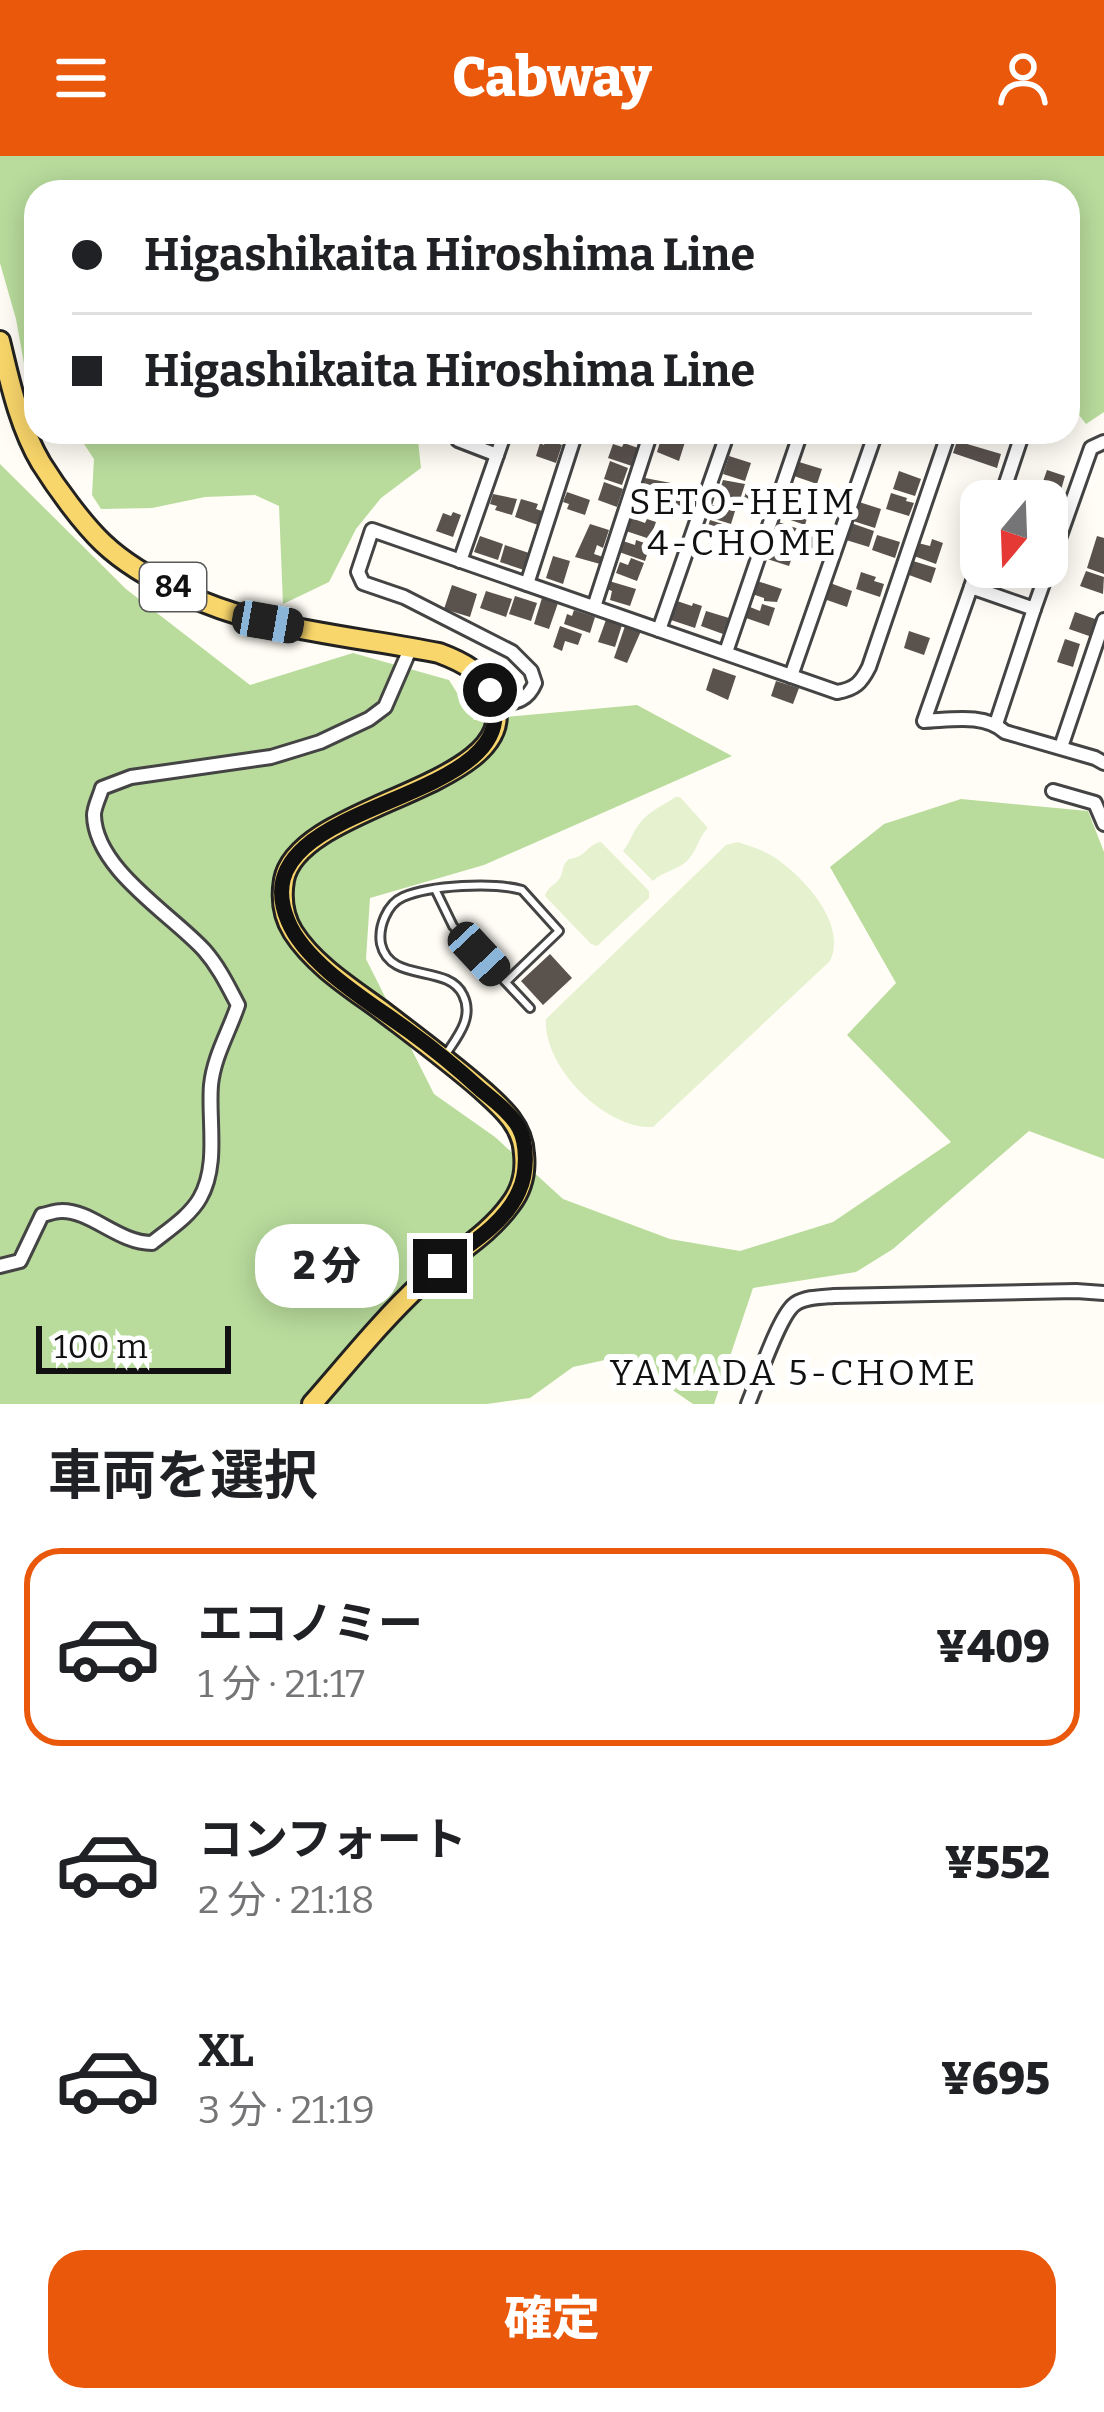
<!DOCTYPE html>
<html lang="ja">
<meta charset="utf-8">
<style>
:root{--surface:#fff;--page:#f6f6f6;--text:#202124;--muted:#757577;--line:#e0e0e0;--accent:#ea580c}
body{margin:0;font-family:Bitter,"Noto Sans JP",serif;background:var(--page);color:var(--text);height:100vh;display:flex;flex-direction:column;font-size:45px;white-space:nowrap}
*{box-sizing:border-box;margin:0}
p{font-size:39px;color:var(--muted)}
.icon{flex:none;width:66px;height:66px;fill:none;stroke:currentColor;stroke-width:2;stroke-linecap:round;stroke-linejoin:round}
.map{position:relative;height:1248px;overflow:hidden}
.side{display:flex;flex-direction:column;background:var(--surface);flex:1}
.side>*{flex:none}
.banner{position:absolute;left:24px;top:24px;width:1056px;height:264px;border-radius:36px;box-shadow:0 6px 30px #0003;display:grid;align-content:center;height:264px;padding:0 48px;background:var(--surface)}
.needle{width:78px;rotate:199deg}
.controls{position:absolute;left:960px;top:324px;display:grid;gap:24px}
.controls a{display:grid;place-items:center;width:108px;height:108px;border-radius:24px;background:var(--surface);box-shadow:0 6px 30px #0003;font-size:60px}
.scale{position:absolute;left:36px;bottom:30px;width:195px;box-sizing:border-box;padding-left:12px;border:6px solid #111;border-top:0;font-size:33px;line-height:42px;white-space:nowrap;color:#111;-webkit-text-stroke:9px #fff;paint-order:stroke}
.end{position:absolute;width:54px;height:54px;margin:-27px;border:15px solid #111;background:#fff;box-shadow:0 0 0 6px #fff}
.from{border-radius:50%}
.bubble{position:absolute;height:84px;border-radius:36px;background:var(--surface);box-shadow:0 6px 30px #0003;font-size:39px;font-weight:800;line-height:84px;text-align:center}
.car{position:absolute;width:36px;height:72px;margin:-36px -18px;border-radius:15px;box-shadow:0 0 9px 3px #0007;background:linear-gradient(#222 24%,#8ab4d8 0 40%,#222 0 76%,#8ab4d8 0 86%,#222 0)}
.banner b{display:flex;align-items:center;gap:42px;height:114px;font-size:45px}
.banner b+b{border-top:3px solid var(--line)}
.banner i{width:30px;height:30px;background:var(--text)}
ul{padding:0;list-style:none}
li{display:flex;align-items:center;gap:36px;height:198px;margin:0 24px 18px;padding:0 24px;border:6px solid transparent;border-radius:36px}
li div{flex:1}
li b{display:block;font-size:45px}
li em{font-style:normal;font-weight:800}
li.on{border-color:var(--accent)}
li>.icon{width:108px;height:108px;stroke-width:1.5}
h2{padding:0 48px;font-size:54px;line-height:144px}
.button{display:flex;gap:24px;margin-top:auto;padding:24px 48px}
.button a{flex:1;height:138px;border-radius:36px;background:var(--accent);color:#fff;font-size:48px;font-weight:800;line-height:138px;text-align:center}
header{display:flex;justify-content:space-between;align-items:center;height:156px;padding:0 48px;background:var(--accent);color:#fff;font-size:54px;font-weight:800}
.map>svg:first-child{display:block}
.forest{fill:#b9dc9c}
.pitch{fill:#e6f2cf}
.building{fill:#5a524d}
.lines{fill:none;stroke-linecap:round;stroke-linejoin:round}
.lane-casing{stroke:#444;stroke-width:12}
.street-casing{stroke:#444;stroke-width:18}
.primary-casing{stroke:#222;stroke-width:24}
.lane{stroke:#fff;stroke-width:6}
.street{stroke:#fff;stroke-width:12}
.primary{stroke:#f9d66b;stroke-width:18}
.route{stroke:#111;stroke-width:15}
.labels{text-anchor:middle;stroke-width:12;stroke-linejoin:round;paint-order:stroke}
.shield{fill:#fff;stroke:#585858;stroke-width:3}
.shield-label{font-size:30px;font-weight:bold;fill:#111}
.neighbourhood-label{font-size:36px;letter-spacing:3px;fill:#111;stroke:#fff}
</style>
<header><svg class="icon" aria-label="menu" viewBox="0 0 24 24"><path d="M4 6h16M4 12h16M4 18h16"/></svg>Cabway<svg class="icon" aria-label="person" viewBox="0 0 24 24"><circle cx="12" cy="8" r="4"/><path d="M4 21q1-7 8-7t8 7"/></svg></header>
<div class="map">
<svg width="1104" height="1248" viewBox="0 0 1104 1248">
<rect width="100%" height="100%" fill="#fffdf5"/>
<!-- forest -->
<g class="forest">
<path d="M0,0h1104v256l-18,12 -18,-23v-209h-1032v208l-8,-14 -12,-67 -16,-56z"/>
<path d="M76,276h341l4,36 -40,30 -25,31 -27,53 -46,22 -4,-98 -24,-11 -50,2 -53,11 -51,1 -9,-14 2,-36z"/>
<path d="M0,308l126,125 124,96 103,-32 96,27 25,40 163,-15 95,51 -248,109 -114,33 -4,61 68,135 61,43 68,62 107,40 70,12 93,-29 118,-80 -104,-107 49,-52 -66,-116 54,-43 77,-25 127,12 16,41v307l-75,-28 -136,118 -37,23 -103,16 -39,116h-21l-70,-48 -50,11 -43,31 -43,6h-487z"/>
</g>
<!-- pitch -->
<g class="pitch">
<path d="M675,641h5l28,31c-10,9 -10,22 -21,33 -11,10 -24,10 -34,20l-30,-30c8,-9 9,-19 17,-28 10,-13 23,-17 35,-26z"/>
<path d="M601,686l48,49v7l-52,48 -6,-2 -46,-48c2,-10 12,-11 16,-20 3,-8 1,-11 8,-17 18,-2 18,-15 32,-17z"/>
<path d="M738,686c12,4 25,8 36,15 29,19 74,67 56,104l-177,166c-48,2 -110,-60 -107,-108l180,-174z"/>
</g>
<!-- building -->
<g class="building">
<path d="M671,282l14,4 -6,19 -22,-9 4,-13 8,3z"/>
<path d="M546,283l16,6 -6,18 -20,-7 4,-13 4,2z"/>
<path d="M957,285l44,13 -4,14 -44,-15z"/>
<path d="M624,287l14,5 -6,18 -24,-8 5,-14 9,3z"/>
<path d="M729,300l22,7 -6,18 -22,-7z"/>
<path d="M610,305l18,7 -6,17 -18,-6z"/>
<path d="M799,306l23,7 -5,15 -23,-8z"/>
<path d="M1047,314l18,6 -6,21 -19,-7z"/>
<path d="M899,315l22,8 -6,17 -22,-7z"/>
<path d="M645,322l26,5 -6,16 -24,-7z"/>
<path d="M723,324l22,4 -6,19 -21,-7z"/>
<path d="M604,326l19,7 -6,18 -19,-7z"/>
<path d="M674,328l16,5 -1,5 6,2 -4,13 -23,-7z"/>
<path d="M747,333l19,7 -6,18 -19,-7z"/>
<path d="M567,336l23,8 -5,15 -18,-6 2,-5 -6,-2z"/>
<path d="M891,337l16,5 -1,3 8,2 -5,13 -23,-7z"/>
<path d="M493,338l24,5 -5,16 -17,-5 2,-4 -7,-2z"/>
<path d="M521,343l17,5 -2,5 9,3 -4,14 -26,-9z"/>
<path d="M859,346l22,7 -6,19 -22,-7z"/>
<path d="M722,348l14,4 -5,16 -23,-7 4,-12 9,2z"/>
<path d="M783,348l13,5 1,-5 13,4 -5,17 -26,-9z"/>
<path d="M453,356l8,3 -8,22 -17,-6 7,-18 8,3z"/>
<path d="M631,362l14,5 2,-4 9,3 -6,17 -24,-8z"/>
<path d="M710,364l22,7 -6,16 -21,-7z"/>
<path d="M778,366l24,8 -6,16 -23,-8z"/>
<path d="M851,367l23,8 -5,16 -23,-7z"/>
<path d="M590,368l19,6 -6,18 -6,-3 -3,9 9,3 -3,7 -25,-7z"/>
<path d="M804,374l25,9 -5,16 -25,-8z"/>
<path d="M877,379l23,7 -5,16 -23,-8z"/>
<path d="M480,380l23,8 -5,16 -24,-8z"/>
<path d="M1097,380l7,2v36l-17,-6z"/>
<path d="M932,383l11,4 -7,21 -22,-8 4,-13 12,3z"/>
<path d="M636,384l14,5 -5,16 -26,-9 4,-11 12,4z"/>
<path d="M768,388l15,5 1,-4 11,4 -6,17 -25,-8z"/>
<path d="M505,389l24,8 -5,17 -24,-8z"/>
<path d="M553,400l17,5 -7,23 -17,-6z"/>
<path d="M631,402l13,5 -7,18 -21,-8 4,-11 8,3z"/>
<path d="M913,405l23,7 -5,15 -22,-8z"/>
<path d="M1086,415l18,6 -1,17 -23,-8z"/>
<path d="M861,416l15,5 -2,4 10,3 -4,13 -24,-8z"/>
<path d="M609,425l27,8 -6,17 -20,-6 2,-9 -5,-2z"/>
<path d="M757,425l25,8 -5,13 -13,-1v-3l-12,-4z"/>
<path d="M830,427l22,8 -5,16 -23,-8z"/>
<path d="M452,429l25,9 -7,23 -26,-8z"/>
<path d="M486,435l26,8 -6,18 -26,-9z"/>
<path d="M515,440l22,7 -6,18 -22,-7z"/>
<path d="M542,442l16,5 -9,26 -15,-5z"/>
<path d="M677,445l15,5 1,-3 9,3 -7,22 -24,-8z"/>
<path d="M762,448l13,4 -6,18 -23,-8 4,-11 10,4z"/>
<path d="M574,454l21,7 -5,16 -26,-9 3,-10 5,2z"/>
<path d="M706,455l23,7 -6,16 -22,-8z"/>
<path d="M1075,456l23,8 -6,17 -23,-8z"/>
<path d="M607,461l16,5 -8,25 -17,-5z"/>
<path d="M560,470l22,8 -4,11 -13,-4 -3,10 -9,-4z"/>
<path d="M625,470l16,5 -14,32 -13,-5z"/>
<path d="M909,475l21,7 -6,17 -20,-7z"/>
<path d="M1065,483l15,5 -7,23 -16,-5z"/>
<path d="M713,512l23,8 -8,24 -22,-10z"/>
<path d="M776,525l23,7 -6,16 -22,-8z"/>
<path d="M550,798l22,24 -29,27 -22,-24z"/>
</g>
<g class="lines">
<defs>
<g id="lane">
<path d="M435,733l18,37 77,82"/>
<path d="M446,898c12,-18 28,-37 17,-59 -15,-32 -73,-11 -82,-51 -3,-17 6,-40 22,-47 28,-12 90,-15 119,-7l37,41 -53,51"/>
</g>
<g id="street">
<path d="M455,276l3,8 39,15"/>
<path d="M1000,345l23,-69"/>
<path d="M981,400l-10,31 63,22 57,-161 13,-6"/>
<path d="M460,405l45,-129"/>
<path d="M527,428l49,-152"/>
<path d="M971,431l-47,134c27,-1 60,-8 81,11l90,26 9,5"/>
<path d="M594,451l57,-175"/>
<path d="M659,474l69,-198"/>
<path d="M726,496l75,-220"/>
<path d="M791,520l85,-244"/>
<path d="M496,549c19,-3 31,-3 39,-22l-4,-12 -19,-19 -108,-55 -41,-14 -5,-11 14,-42 465,162c18,-3 24,-9 32,-25l80,-235"/>
<path d="M996,568l38,-115"/>
<path d="M1061,591l43,-127"/>
<path d="M1053,635l42,12 9,21"/>
<path d="M0,1110l20,-5 22,-46c6,-1 12,-4 19,-4 30,-1 57,32 91,32 16,-13 38,-27 48,-45 19,-33 8,-78 11,-113 3,-29 18,-53 27,-80 -10,-19 -19,-38 -34,-55 -33,-36 -109,-81 -110,-135 0,-8 6,-19 8,-27l29,-11 140,-20 49,-15 49,-23 16,-12 26,-60"/>
<path d="M748,1248c9,-21 31,-89 47,-100 10,-7 26,-7 39,-8l242,-5 28,2"/>
</g>
<path id="primary" d="M0,185c10,41 19,85 41,122 15,24 41,60 62,80 40,38 111,67 164,79 57,13 115,20 172,31 24,9 44,19 54,44 36,91 -194,104 -209,183 -3,18 -1,36 9,52 21,33 58,56 88,78 34,26 68,51 100,79 20,18 42,36 43,65 2,19 -3,37 -14,51 -23,32 -60,51 -88,78 -40,37 -74,80 -110,121"/>
</defs>
<!-- lane casing -->
<use href="#lane" class="lane-casing"/>
<!-- street casing -->
<use href="#street" class="street-casing"/>
<!-- primary casing -->
<use href="#primary" class="primary-casing"/>
<!-- lane -->
<use href="#lane" class="lane"/>
<!-- street -->
<use href="#street" class="street"/>
<!-- primary -->
<use href="#primary" class="primary"/>
</g>
<g class="lines">
<!-- route -->
<path class="route" d="M440,1110c27,-20 65,-42 79,-75 8,-17 9,-46 0,-63 -8,-15 -26,-28 -39,-39 -23,-21 -46,-40 -71,-58 -38,-28 -103,-66 -121,-110 -54,-127 250,-112 202,-231"/>
</g>
<g class="labels">
<!-- shield labels -->
<rect class="shield" x="140" y="407" width="66" height="48" rx="9"/>
<g class="shield-label">
<text x="173" y="441">84</text>
</g>
<!-- neighbourhood labels -->
<g class="neighbourhood-label">
<text x="743" y="358">SETO-HEIM<tspan x="743" dy="41">4-CHOME</tspan></text>
<text x="794" y="1229">YAMADA 5-CHOME</text>
</g>
</g>
</svg>
<div class="controls">
<a><svg class="needle" viewBox="-14 -14 28 28"><path d="M0-13l5 13h-10z" fill="#e53935"/><path d="M0 13l5-13h-10z" fill="#757577"/></svg></a>
</div>
<div class="scale">100 m</div>
<i class="end from" style="left:490px;top:534px"></i>
<i class="end" style="left:440px;top:1110px"></i>
<div class="bubble" style="left:255px;top:1068px;width:144px">2 分</div>
<i class="car" style="left:268px;top:466px;rotate:100deg"></i>
<i class="car" style="left:479px;top:798px;rotate:137deg"></i>
<div class="banner">
<b><i class="from"></i>Higashikaita Hiroshima Line</b>
<b><i></i>Higashikaita Hiroshima Line</b>
</div>
</div>
<section class="side">
<h2>車両を選択</h2>
<ul>
<li class="on"><svg class="icon" aria-label="car" viewBox="0 0 24 24"><path d="M5 17H2v-5l4-1 3-4h7l3 4 3 1v5h-3M9 17h6M6 11h13"/><circle cx="7" cy="17" r="2"/><circle cx="17" cy="17" r="2"/></svg><div><b>エコノミー</b><p>1 分 · 21:17</p></div><em>¥409</em></li>
<li><svg class="icon" aria-label="car" viewBox="0 0 24 24"><path d="M5 17H2v-5l4-1 3-4h7l3 4 3 1v5h-3M9 17h6M6 11h13"/><circle cx="7" cy="17" r="2"/><circle cx="17" cy="17" r="2"/></svg><div><b>コンフォート</b><p>2 分 · 21:18</p></div><em>¥552</em></li>
<li><svg class="icon" aria-label="car" viewBox="0 0 24 24"><path d="M5 17H2v-5l4-1 3-4h7l3 4 3 1v5h-3M9 17h6M6 11h13"/><circle cx="7" cy="17" r="2"/><circle cx="17" cy="17" r="2"/></svg><div><b>XL</b><p>3 分 · 21:19</p></div><em>¥695</em></li>
</ul>
<div class="button"><a>確定</a></div>
</section>
